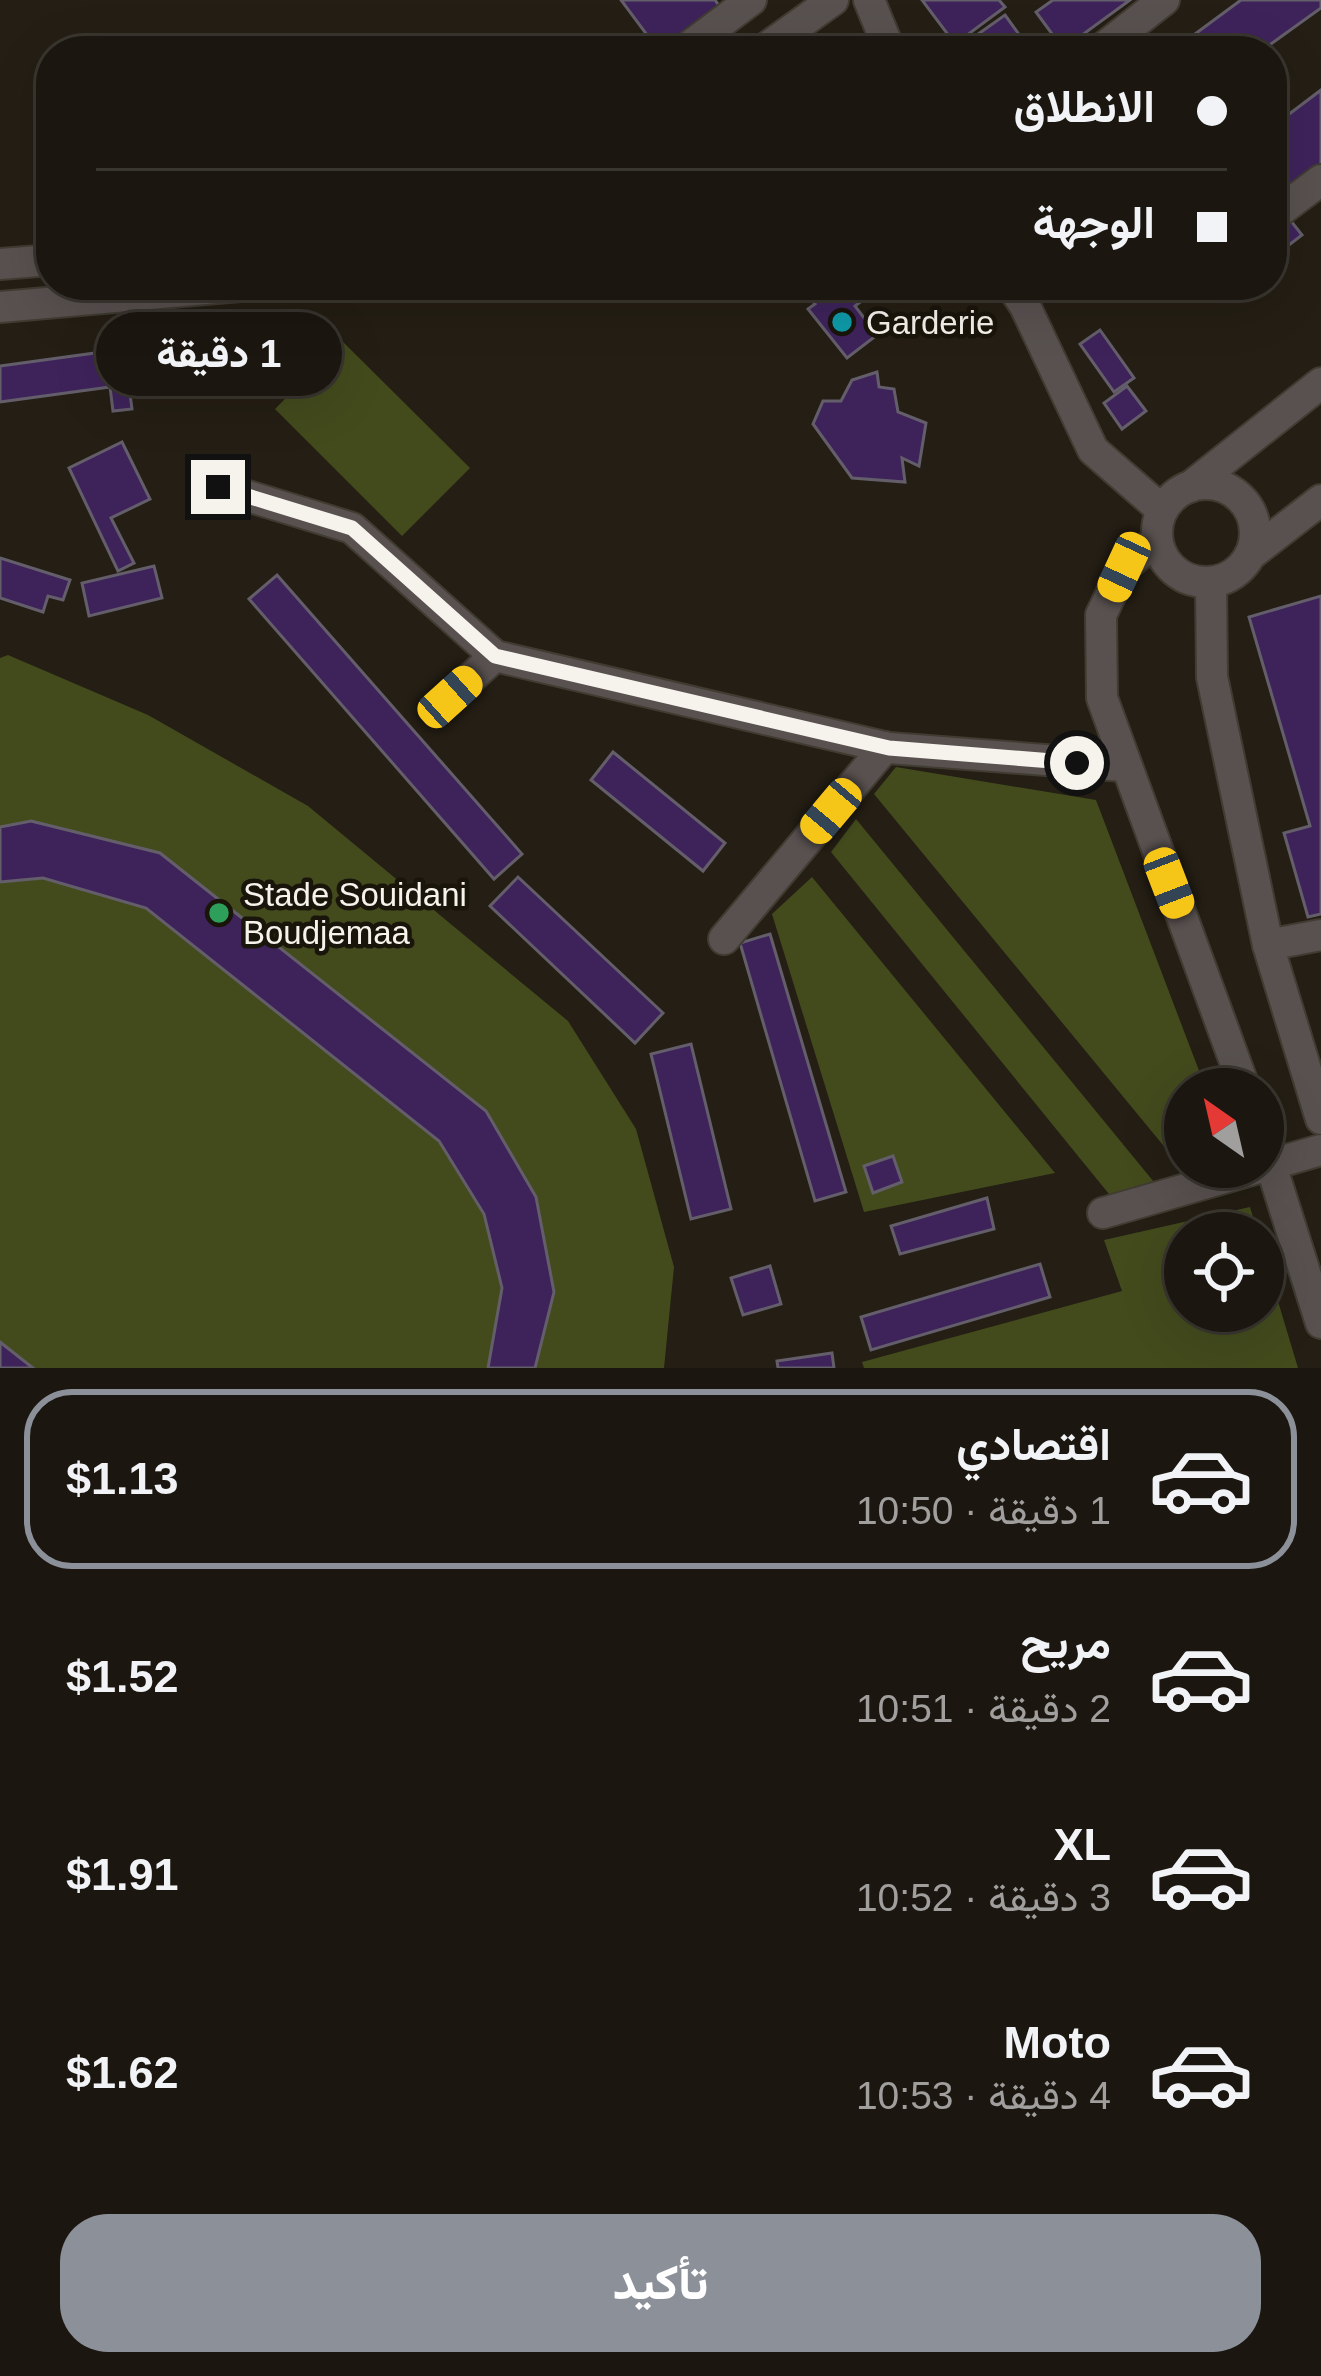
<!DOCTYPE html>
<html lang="ar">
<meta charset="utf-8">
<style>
:root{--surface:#1b160f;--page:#28231d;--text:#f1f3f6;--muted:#a09f9e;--line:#39352f;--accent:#8c9099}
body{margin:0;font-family:Helvetica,Vazirmatn,sans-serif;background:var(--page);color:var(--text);direction:rtl;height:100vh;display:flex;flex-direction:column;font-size:45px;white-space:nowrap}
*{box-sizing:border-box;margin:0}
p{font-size:39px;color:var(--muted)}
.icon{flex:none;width:66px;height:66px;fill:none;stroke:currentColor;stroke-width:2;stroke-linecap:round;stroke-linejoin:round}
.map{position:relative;height:1368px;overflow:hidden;direction:ltr}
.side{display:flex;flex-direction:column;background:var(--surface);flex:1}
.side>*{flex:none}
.banner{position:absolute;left:36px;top:36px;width:1251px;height:264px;border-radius:48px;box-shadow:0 12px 48px #0002,0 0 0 3px var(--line);direction:rtl;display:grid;align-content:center;height:264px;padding:0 60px;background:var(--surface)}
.needle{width:78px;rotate:326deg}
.fabs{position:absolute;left:1164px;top:1068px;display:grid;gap:24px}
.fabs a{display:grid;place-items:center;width:120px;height:120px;border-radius:50%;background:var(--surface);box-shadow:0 12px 48px #0002,0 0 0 3px var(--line);font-size:60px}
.end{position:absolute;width:54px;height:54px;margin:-27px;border:15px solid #f6f2ec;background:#111;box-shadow:0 0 0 6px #111}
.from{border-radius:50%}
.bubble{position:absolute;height:84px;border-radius:42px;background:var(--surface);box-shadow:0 12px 48px #0002,0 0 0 3px var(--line);font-size:39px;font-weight:800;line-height:84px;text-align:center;direction:rtl}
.car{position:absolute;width:36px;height:72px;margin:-36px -18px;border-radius:15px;box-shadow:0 0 9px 3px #0007;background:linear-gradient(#f5c518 24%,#345 0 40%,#f5c518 0 76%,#345 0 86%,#f5c518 0)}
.banner b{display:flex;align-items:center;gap:42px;height:114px;font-size:45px}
.banner b+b{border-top:3px solid var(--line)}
.banner i{width:30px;height:30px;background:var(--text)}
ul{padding:21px 0 0;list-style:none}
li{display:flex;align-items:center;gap:36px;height:180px;margin:0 24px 18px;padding:0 36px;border:6px solid transparent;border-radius:48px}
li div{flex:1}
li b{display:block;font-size:45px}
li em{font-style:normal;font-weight:800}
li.on{border-color:var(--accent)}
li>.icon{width:108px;height:108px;stroke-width:1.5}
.primary-button{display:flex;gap:24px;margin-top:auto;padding:24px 60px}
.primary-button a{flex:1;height:138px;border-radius:48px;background:var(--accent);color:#fff;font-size:48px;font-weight:800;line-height:138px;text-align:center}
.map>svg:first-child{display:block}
.green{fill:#434b1d}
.building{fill:#3e235b;stroke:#635e6a;stroke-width:3}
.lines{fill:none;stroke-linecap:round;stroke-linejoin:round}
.minor-casing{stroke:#413c32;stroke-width:34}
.minor{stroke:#585150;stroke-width:30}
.route{stroke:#f6f2ec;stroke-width:15}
.culture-dot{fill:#0f9aa8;stroke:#1a150b;stroke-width:4.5}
.leisure-dot{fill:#2e9e5b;stroke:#1a150b;stroke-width:4.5}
.labels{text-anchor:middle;stroke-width:9;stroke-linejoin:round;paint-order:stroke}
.poi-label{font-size:33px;fill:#f6f2ec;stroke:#1a150b;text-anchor:start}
</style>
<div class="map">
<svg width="1321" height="1368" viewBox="0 0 1321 1368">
<rect width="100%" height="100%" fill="#241e14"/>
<!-- green -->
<g class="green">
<path d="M342,341l128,127 -68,68 -127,-127z"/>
<path d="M8,655l140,60 160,91 260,215 68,108 38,138 -10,101h-664v-710z"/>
<path d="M896,767l200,33 110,289h-21v78h50l-40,17 -321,-390z"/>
<path d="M856,819l298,363 -41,17 -282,-347z"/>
<path d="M812,877l243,296 -191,39 -92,-298z"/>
<path d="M1250,1207l8,26h-73v78h78v-60l35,117h-434l-2,-6 260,-71 -18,-51z"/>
</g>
<!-- building -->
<g class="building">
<path d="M621,0h94l7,10 -54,41h-9z"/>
<path d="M922,0h77l6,7 -50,37z"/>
<path d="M1053,0h77l-67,49 -27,-37z"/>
<path d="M1241,0h80v8l-60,43h-89z"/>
<path d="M1005,15l26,36h-58l-6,-9z"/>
<path d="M1321,90v77l-45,35 26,33 -30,23v-131z"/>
<path d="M800,285h58l9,12 -12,9 22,29 -30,23 -39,-49 7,-5z"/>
<path d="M1100,330l34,48 -20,14 -34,-48z"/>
<path d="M124,349l8,60 -19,2 -3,-24 -110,15v-36z"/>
<path d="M877,372l2,15 15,2 4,23 28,11 -7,43 -17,-8 3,24 -53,-4 -39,-54 10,-23h18l11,-21z"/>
<path d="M1127,386l19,25 -24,18 -18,-26z"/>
<path d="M122,442l28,57 -39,19 23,45 -16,8 -49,-103z"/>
<path d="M0,558l70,22 -7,20 -15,-4 -5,16 -43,-14z"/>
<path d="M154,566l8,32 -73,18 -7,-33z"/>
<path d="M277,575l245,279 -28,25 -245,-280z"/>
<path d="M1321,596v318l-13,3 -24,-84 26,-7 -61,-209z"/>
<path d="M613,752l112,91 -22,28 -112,-91z"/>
<path d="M31,821l129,32 326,258 50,86 18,95 -19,76h-47l14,-80 -18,-74 -45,-73 -293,-233 -103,-30 -43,4v-55z"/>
<path d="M518,877l145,136 -28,30 -145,-137z"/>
<path d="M770,934l76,258 -31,9 -75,-258z"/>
<path d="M691,1044l40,165 -40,10 -40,-165z"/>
<path d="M893,1156l9,26 -29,11 -9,-27z"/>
<path d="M987,1198l7,31 -94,25 -9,-28z"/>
<path d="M1040,1264l10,33 -179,53 -10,-33z"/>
<path d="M770,1266l11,38 -38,11 -12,-37z"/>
<path d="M0,1342l33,26h-33z"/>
<path d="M832,1353l2,15h-56l-1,-7z"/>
</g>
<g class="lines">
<defs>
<g id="minor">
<path d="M869,0l21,51"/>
<path d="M683,51l68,-51"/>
<path d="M762,51l71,-51"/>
<path d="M1099,51l65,-51"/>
<path d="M1272,217l49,-37"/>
<path d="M0,264l51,-4"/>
<path d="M1011,285l14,21 68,144 69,60"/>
<path d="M0,307l251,-22"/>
<circle cx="1206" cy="533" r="49"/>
<path d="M218,487l134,41 143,128 394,92 235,18"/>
<path d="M1190,487l131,-104"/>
<path d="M1157,540l-33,27 -23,48 1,83 143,391"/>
<path d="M1250,555l71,-55"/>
<path d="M1211,582l1,95 56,268 53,174"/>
<path d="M450,697l45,-41"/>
<path d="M724,939l161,-192"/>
<path d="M1268,945l53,-10"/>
<path d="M1263,1140l58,183"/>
<path d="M1103,1213l218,-63"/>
</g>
</defs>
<!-- minor casing -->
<use href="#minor" class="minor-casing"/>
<!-- minor -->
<use href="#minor" class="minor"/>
</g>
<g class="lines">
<!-- route -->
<path class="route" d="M218,487l134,41 143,128 394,92 188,15"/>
</g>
<!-- markers -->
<circle class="culture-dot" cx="842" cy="322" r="12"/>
<circle class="leisure-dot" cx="219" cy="913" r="12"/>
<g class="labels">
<!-- poi labels -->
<g class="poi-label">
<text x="866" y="334">Garderie</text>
<text x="243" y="906">Stade Souidani<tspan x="243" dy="38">Boudjemaa</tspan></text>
</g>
</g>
</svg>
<div class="fabs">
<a><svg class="needle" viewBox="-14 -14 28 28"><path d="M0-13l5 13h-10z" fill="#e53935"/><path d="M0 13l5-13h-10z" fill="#a09f9e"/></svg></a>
<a><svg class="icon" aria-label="locate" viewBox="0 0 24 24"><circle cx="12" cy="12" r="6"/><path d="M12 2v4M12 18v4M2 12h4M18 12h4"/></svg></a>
</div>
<i class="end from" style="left:1077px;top:763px"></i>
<i class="end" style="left:218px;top:487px"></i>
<div class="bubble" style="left:96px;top:312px;width:246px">1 دقيقة</div>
<i class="car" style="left:1124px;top:567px;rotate:205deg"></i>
<i class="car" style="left:450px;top:697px;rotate:48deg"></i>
<i class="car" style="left:831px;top:811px;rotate:220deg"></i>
<i class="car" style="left:1169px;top:883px;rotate:159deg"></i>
<div class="banner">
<b><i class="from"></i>الانطلاق</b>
<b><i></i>الوجهة</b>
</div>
</div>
<section class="side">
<ul>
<li class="on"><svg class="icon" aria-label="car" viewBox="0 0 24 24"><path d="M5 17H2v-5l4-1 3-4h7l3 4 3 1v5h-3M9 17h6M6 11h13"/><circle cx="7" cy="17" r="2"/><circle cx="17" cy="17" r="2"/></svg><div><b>اقتصادي</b><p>1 دقيقة · 10:50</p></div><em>$1.13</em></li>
<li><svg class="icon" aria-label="car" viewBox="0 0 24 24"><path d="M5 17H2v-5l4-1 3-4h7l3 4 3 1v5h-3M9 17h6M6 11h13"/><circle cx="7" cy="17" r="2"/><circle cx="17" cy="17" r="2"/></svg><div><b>مريح</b><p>2 دقيقة · 10:51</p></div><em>$1.52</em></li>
<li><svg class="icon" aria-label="car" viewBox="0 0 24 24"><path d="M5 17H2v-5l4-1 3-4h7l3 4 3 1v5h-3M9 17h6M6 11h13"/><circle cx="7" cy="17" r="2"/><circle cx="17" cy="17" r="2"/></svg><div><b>XL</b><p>3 دقيقة · 10:52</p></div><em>$1.91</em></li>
<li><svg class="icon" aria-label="car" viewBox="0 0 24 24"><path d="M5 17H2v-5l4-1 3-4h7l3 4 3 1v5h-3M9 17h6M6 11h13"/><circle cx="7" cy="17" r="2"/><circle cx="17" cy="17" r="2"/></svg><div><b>Moto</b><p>4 دقيقة · 10:53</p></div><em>$1.62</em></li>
</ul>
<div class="primary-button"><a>تأكيد</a></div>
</section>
